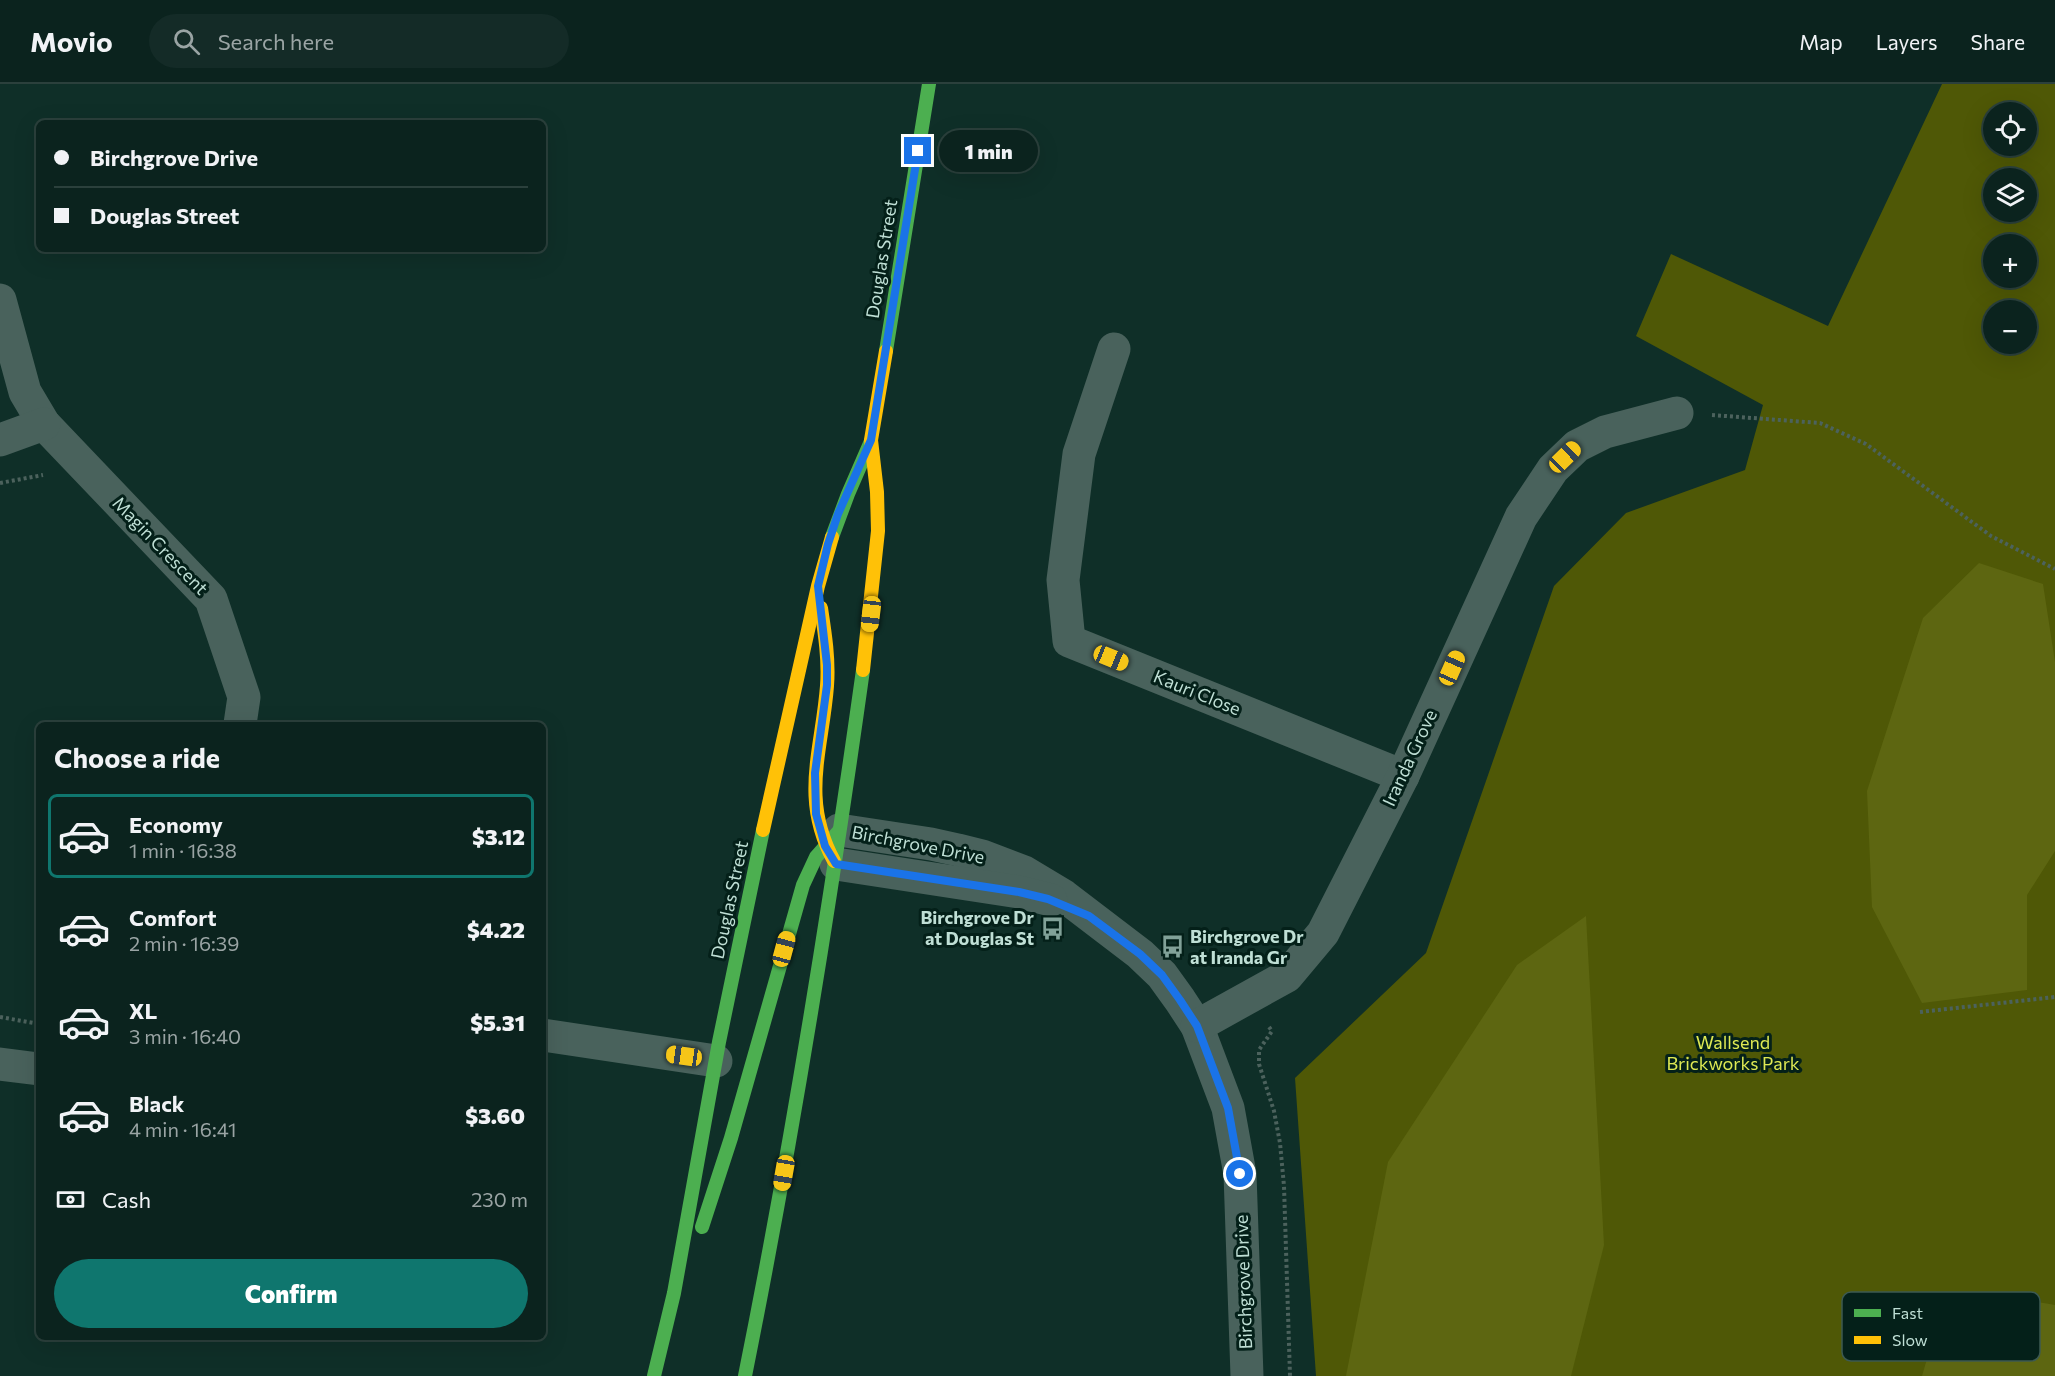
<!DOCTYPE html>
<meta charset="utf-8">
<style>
:root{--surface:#0b231e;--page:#142b27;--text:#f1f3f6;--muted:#9aa4a4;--line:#2b403c;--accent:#0f766e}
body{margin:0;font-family:Commissioner,sans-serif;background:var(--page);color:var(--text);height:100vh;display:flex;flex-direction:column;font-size:22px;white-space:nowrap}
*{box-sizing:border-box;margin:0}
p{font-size:20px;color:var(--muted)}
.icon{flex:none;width:33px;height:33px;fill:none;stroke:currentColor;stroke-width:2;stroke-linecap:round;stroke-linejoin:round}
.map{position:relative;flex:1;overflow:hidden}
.drawer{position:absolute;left:36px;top:638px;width:510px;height:618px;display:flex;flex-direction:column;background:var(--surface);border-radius:9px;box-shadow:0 6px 24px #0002,0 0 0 2px var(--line)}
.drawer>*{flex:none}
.hud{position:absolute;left:36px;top:36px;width:510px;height:132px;border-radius:9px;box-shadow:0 6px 24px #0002,0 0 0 2px var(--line);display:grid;align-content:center;height:132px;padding:0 18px;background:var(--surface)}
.fabs{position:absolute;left:1983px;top:18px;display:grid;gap:12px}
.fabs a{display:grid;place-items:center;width:54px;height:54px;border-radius:50%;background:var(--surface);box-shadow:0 6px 24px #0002,0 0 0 2px var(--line);font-size:30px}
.end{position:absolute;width:27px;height:27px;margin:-14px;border:8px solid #1a73e8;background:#fff;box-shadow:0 0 0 3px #fff}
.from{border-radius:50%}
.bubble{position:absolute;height:42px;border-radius:21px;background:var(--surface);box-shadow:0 6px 24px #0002,0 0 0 2px var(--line);font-size:20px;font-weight:800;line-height:42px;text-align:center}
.car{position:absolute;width:18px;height:36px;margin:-18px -9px;border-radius:8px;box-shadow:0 0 4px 2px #0007;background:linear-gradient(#f5c518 24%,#345 0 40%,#f5c518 0 76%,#345 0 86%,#f5c518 0)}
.hud b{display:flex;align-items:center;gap:21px;height:57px;font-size:22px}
.hud b+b{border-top:2px solid var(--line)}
.hud i{width:15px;height:15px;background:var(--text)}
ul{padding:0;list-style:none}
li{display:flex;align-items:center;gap:18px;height:84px;margin:0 12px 9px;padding:0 6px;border:3px solid transparent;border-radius:9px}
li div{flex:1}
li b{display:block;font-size:22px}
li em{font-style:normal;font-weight:800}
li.active{border-color:var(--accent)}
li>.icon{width:54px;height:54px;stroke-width:1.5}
h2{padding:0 18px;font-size:27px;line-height:72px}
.pay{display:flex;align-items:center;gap:15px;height:66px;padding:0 18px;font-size:22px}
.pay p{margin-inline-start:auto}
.primary-button{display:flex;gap:12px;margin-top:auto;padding:12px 18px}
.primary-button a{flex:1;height:69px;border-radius:36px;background:var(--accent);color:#fff;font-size:24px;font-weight:800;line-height:69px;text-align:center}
header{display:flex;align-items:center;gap:36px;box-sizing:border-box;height:84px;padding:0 30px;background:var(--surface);border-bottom:2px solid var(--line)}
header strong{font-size:28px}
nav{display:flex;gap:33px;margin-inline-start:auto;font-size:21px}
.search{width:420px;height:54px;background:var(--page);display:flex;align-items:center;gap:15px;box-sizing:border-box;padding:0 21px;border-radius:33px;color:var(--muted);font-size:22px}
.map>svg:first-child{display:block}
.green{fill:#4f5806;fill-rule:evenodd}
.forest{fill:#5d6611}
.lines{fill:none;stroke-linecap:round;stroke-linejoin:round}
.path{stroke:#4c625d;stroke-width:4;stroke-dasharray:3 3;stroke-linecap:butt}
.street{stroke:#49625c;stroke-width:33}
.fast{stroke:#4caf50;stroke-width:14}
.slow{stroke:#ffc107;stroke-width:14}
.route{stroke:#1a73e8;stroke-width:8}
.labels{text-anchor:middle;stroke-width:6;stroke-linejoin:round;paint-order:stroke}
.street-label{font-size:18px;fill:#bfdfd5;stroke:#042019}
.poi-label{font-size:18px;font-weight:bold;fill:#bfdfd5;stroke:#042019;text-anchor:end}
.park-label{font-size:18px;fill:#dee953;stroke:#042019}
.key{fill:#042019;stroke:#3c5951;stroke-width:1.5}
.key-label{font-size:16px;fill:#bfdfd5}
</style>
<header>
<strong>Movio</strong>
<div class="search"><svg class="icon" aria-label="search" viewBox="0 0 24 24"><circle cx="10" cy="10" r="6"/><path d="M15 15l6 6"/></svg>Search here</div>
<nav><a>Map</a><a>Layers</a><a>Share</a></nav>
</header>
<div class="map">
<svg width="2055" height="1292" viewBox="0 0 2055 1292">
<rect width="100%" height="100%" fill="#0f2f28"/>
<!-- green -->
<path class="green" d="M1942,0h113v1292h-739l-21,-298 131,-125 128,-367 72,-73 119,-43 18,-65 -127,-69 35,-82 157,72zM1994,28h32v34h-32zM1994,94h32v34h-32zM1994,160h32v34h-32zM1994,226h32v34h-32z"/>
<!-- forest -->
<g class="forest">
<path d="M1979,479l64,21 12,78v189l-28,44v95l-105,13 -50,-96 -5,-116 56,-173z"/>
<path d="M1586,832l18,329 -33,131h-225l42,-214 129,-197z"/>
<path d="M2027,1216l28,5v71h-133l14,-48z"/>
</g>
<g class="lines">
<!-- path -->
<g class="path">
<path d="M1712,331l108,8 46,21 125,92 64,33"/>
<path d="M0,399l43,-8"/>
<path d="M1920,928l135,-15"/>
<path d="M0,933l39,7"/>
<path d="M1269,943l3,4 -13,19v14l15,47 6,32 4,43 6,190"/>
</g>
<!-- street -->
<g class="street">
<path d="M0,216l25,92 19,32 167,175 33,98 -4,27"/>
<path d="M1114,265l-35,105 -16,126 6,61 334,135"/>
<path d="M0,356l44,-16"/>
<path d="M839,746l92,14 27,6 24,6 42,16 40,24 76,58 22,21 18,25 17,26 31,82 12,66 7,202"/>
<path d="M836,780l183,28 32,8"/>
<path d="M1197,942l90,-50 36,-43 80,-157 118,-259 32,-48 24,-23 28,-14 72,-19"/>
<path d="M543,951l173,26"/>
<path d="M0,980l39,5"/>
</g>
<!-- fast -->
<g class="fast">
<path d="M886,267l43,-267"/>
<path d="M832,453l16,-43 23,-53"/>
<path d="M702,1143l29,-89 72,-253 13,-28 23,-26"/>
<path d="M654,1292l20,-83 45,-251 44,-212"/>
<path d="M745,1292c47,-234 85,-470 118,-706"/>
</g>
<!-- slow -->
<g class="slow">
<path d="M821,524c4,26 8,52 6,78 -5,65 -27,113 7,175"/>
<path d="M863,586l15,-139 -1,-39 -6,-52 15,-89"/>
<path d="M763,746l55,-244 14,-49"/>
</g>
</g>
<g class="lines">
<!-- route -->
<path class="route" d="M918,67l-47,289 -33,74 -10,30 -10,42 9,79v20l-12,88 1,41 9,32 11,18 183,28 29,7 41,17 51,38 22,21 18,25 17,26 31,82 12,66"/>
</g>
<!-- icons -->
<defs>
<symbol id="bus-bare" viewBox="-9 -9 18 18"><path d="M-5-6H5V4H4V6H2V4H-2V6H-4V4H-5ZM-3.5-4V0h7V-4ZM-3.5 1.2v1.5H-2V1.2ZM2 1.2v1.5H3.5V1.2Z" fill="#81a198" stroke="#042019" stroke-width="2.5" paint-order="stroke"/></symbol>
</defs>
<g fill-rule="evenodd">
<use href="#bus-bare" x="1036" y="828" width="33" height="33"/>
<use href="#bus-bare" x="1156" y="846" width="33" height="33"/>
</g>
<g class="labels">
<!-- street labels -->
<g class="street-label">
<text transform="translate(882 175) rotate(-81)" y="6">Douglas Street</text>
<text transform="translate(160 462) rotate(46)" y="6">Magin Crescent</text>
<text transform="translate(1197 609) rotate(22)" y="6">Kauri Close</text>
<text transform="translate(1410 674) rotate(-65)" y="6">Iranda Grove</text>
<text transform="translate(918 761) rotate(11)" y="6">Birchgrove Drive</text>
<text transform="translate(730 816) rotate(-78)" y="6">Douglas Street</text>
<text transform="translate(1244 1198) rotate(-92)" y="6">Birchgrove Drive</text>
</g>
<!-- poi labels -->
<g class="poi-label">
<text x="1034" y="840">Birchgrove Dr<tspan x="1034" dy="21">at Douglas St</tspan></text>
<text x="1190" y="859" text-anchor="start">Birchgrove Dr<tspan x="1190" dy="21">at Iranda Gr</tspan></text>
</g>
<!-- park labels -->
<g class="park-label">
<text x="1733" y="965">Wallsend<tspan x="1733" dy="21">Brickworks Park</tspan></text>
</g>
</g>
<!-- legend -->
<rect x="1842" y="1208" width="198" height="69" rx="9" class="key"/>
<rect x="1854" y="1225" width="27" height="8" fill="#4caf50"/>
<rect x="1854" y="1252" width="27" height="8" fill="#ffc107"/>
<g class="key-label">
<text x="1892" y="1235">Fast</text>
<text x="1892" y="1262">Slow</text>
</g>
</svg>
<div class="fabs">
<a><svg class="icon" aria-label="locate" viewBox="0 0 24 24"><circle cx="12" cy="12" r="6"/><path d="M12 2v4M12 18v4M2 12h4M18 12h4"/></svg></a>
<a><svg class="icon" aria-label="layers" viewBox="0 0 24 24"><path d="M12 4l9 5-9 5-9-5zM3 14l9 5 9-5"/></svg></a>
<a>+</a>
<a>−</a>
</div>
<i class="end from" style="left:1240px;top:1090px"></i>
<i class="end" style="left:918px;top:67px"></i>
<div class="bubble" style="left:939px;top:46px;width:99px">1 min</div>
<i class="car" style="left:1565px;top:373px;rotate:46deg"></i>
<i class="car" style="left:871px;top:530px;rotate:187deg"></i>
<i class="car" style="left:1111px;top:574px;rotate:112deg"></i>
<i class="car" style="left:1452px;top:584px;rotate:24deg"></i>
<i class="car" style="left:784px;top:865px;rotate:15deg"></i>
<i class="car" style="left:684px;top:972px;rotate:278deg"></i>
<i class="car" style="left:784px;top:1089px;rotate:190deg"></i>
<div class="hud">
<b><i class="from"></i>Birchgrove Drive</b>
<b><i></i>Douglas Street</b>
</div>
<section class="drawer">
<h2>Choose a ride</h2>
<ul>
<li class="active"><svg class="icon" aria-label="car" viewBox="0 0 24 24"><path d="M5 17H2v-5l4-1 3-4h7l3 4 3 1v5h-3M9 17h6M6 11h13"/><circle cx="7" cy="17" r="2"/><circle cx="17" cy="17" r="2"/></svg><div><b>Economy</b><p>1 min · 16:38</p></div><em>$3.12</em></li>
<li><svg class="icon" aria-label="car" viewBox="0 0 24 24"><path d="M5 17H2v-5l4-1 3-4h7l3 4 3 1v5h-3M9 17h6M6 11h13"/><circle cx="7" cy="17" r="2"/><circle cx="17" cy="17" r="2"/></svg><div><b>Comfort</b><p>2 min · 16:39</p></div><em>$4.22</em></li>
<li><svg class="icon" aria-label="car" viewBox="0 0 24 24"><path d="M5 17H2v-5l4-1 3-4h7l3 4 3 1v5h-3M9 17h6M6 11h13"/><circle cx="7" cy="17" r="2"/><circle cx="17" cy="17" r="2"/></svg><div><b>XL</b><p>3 min · 16:40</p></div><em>$5.31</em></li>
<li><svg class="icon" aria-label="car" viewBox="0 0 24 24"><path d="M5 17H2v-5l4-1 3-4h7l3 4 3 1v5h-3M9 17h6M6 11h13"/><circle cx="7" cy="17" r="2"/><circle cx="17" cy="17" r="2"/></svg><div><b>Black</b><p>4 min · 16:41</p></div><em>$3.60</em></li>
</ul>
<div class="pay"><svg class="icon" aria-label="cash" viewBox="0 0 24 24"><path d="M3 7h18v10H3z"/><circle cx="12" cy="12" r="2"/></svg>Cash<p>230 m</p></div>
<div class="primary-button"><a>Confirm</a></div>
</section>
</div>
